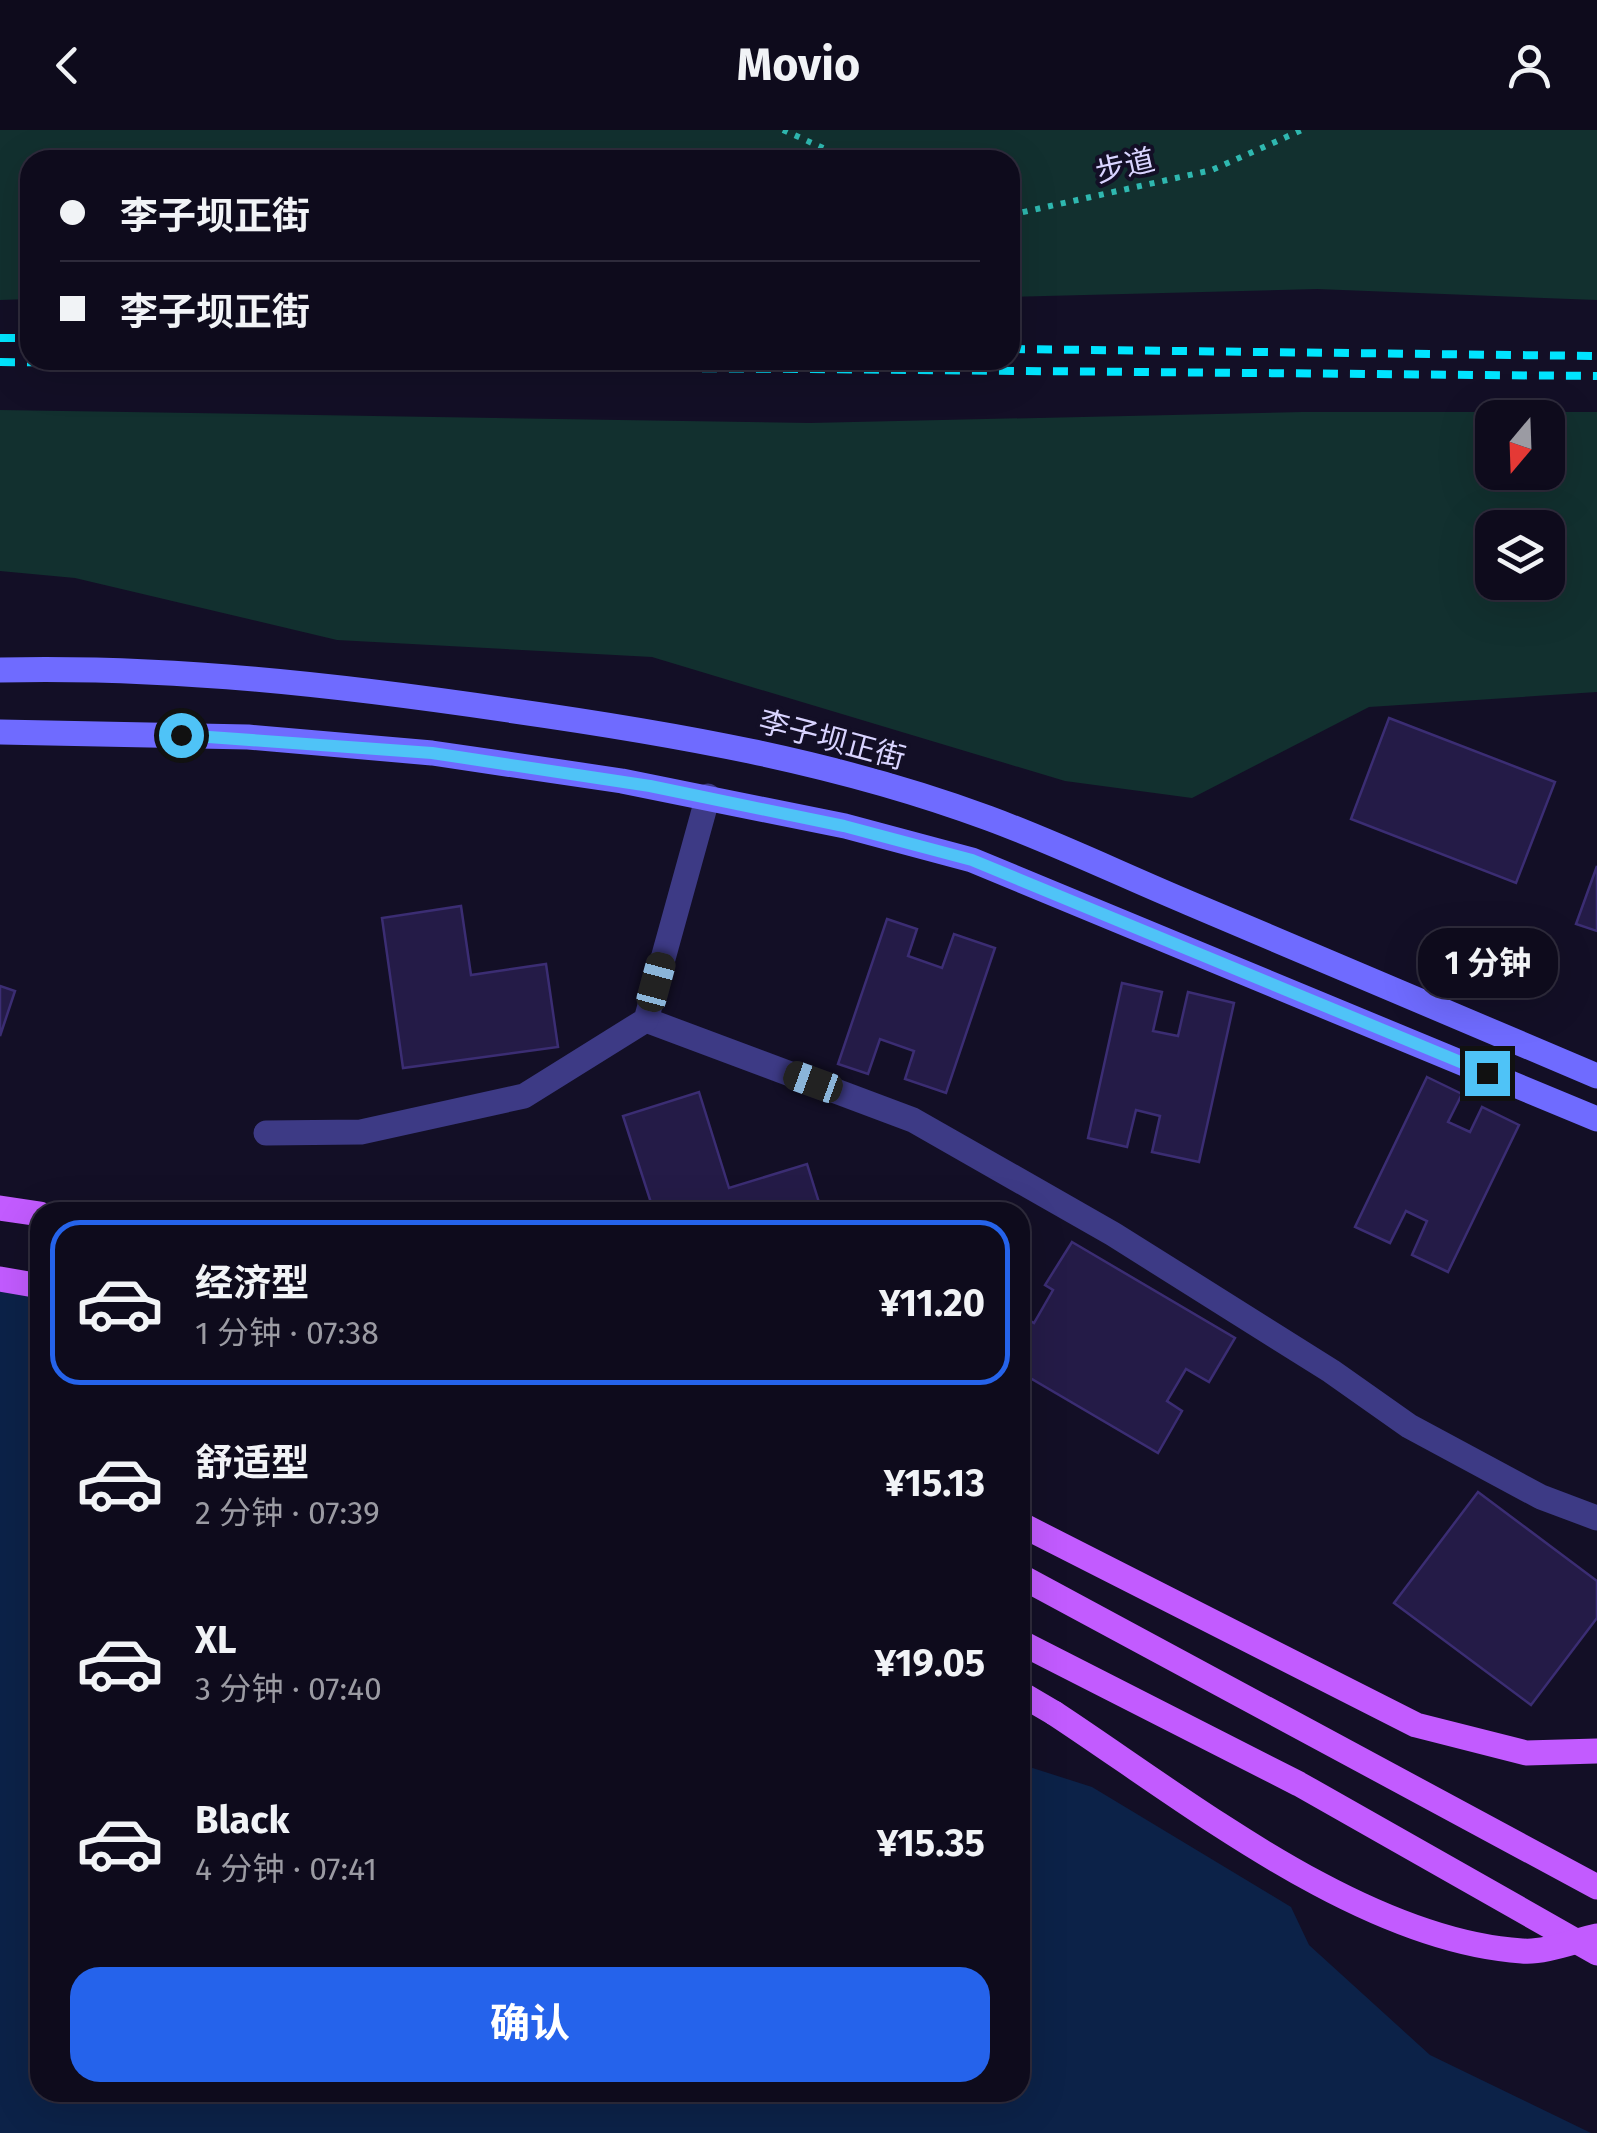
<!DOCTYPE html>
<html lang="zh">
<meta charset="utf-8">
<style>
:root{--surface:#0e0b1c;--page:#1c1929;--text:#f1f3f6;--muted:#9b9ba3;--line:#2e2b3b;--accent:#2563eb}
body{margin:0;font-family:"Fira Sans","Noto Sans SC",sans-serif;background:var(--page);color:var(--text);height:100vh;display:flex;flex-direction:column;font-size:38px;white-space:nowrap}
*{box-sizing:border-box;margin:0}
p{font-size:32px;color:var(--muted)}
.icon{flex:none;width:55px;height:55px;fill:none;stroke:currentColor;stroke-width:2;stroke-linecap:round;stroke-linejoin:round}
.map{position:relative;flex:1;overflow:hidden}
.side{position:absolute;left:30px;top:1072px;width:1000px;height:900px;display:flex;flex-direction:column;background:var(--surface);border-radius:30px;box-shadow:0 10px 40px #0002,0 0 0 2px var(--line)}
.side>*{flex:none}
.top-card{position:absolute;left:20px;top:20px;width:1000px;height:220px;border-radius:30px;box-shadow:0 10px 40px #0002,0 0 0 2px var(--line);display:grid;align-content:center;height:220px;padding:0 40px;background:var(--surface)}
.needle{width:65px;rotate:199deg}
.controls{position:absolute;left:1475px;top:270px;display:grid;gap:20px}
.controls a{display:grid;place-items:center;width:90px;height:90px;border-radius:20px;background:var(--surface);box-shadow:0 10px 40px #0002,0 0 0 2px var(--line);font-size:50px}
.end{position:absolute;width:45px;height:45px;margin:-22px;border:12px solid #4fc3f7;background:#111;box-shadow:0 0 0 5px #111}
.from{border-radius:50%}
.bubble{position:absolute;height:70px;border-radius:30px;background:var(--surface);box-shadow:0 10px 40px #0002,0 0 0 2px var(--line);font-size:32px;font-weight:700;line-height:70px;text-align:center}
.car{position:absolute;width:30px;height:60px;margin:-30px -15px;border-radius:12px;box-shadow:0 0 8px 2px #0007;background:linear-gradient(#222 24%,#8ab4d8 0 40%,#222 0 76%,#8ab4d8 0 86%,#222 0)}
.top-card b{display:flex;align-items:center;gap:35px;height:95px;font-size:38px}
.top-card b+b{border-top:2px solid var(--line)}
.top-card i{width:25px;height:25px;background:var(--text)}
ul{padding:18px 0 0;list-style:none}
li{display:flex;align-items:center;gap:30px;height:165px;margin:0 20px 15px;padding:0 20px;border:5px solid transparent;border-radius:30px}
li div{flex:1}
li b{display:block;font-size:38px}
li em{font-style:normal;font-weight:700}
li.current{border-color:var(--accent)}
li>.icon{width:90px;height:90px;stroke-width:1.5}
.cta{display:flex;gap:20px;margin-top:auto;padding:20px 40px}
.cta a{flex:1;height:115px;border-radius:30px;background:var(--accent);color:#fff;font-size:40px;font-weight:700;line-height:115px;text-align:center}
header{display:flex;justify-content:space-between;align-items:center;height:130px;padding:0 40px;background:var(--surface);font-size:45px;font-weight:700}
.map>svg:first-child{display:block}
.green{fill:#12302f;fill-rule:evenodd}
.water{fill:#0c2248}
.building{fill:#241b47;stroke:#3b2d73;stroke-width:2.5}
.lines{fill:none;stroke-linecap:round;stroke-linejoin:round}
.path{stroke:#2fb8b0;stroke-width:6;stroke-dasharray:5 8;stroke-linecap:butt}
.minor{stroke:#3d3a85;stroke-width:25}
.secondary{stroke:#6f6bff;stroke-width:25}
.primary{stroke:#c25bff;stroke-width:25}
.rail{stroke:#00e5ff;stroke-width:8;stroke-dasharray:15 12;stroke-linecap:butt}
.primary-bridge{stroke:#c25bff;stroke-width:25}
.route{stroke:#4fc3f7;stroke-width:12}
.labels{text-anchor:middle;stroke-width:8;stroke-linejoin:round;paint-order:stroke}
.street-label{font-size:30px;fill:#d9d4ff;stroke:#130f26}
</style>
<header><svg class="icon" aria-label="back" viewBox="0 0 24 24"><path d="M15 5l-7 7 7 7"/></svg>Movio<svg class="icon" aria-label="person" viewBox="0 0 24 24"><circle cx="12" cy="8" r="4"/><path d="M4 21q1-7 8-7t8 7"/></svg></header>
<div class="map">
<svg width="1597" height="2003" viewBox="0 0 1597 2003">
<rect width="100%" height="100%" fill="#130f26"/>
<!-- green -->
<g class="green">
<path d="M0,0h1597v170l-280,-11 -307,8v-137h-980v139l-30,1z"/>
<path d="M0,280l810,13 493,-11h294v280l-228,15 -177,91 -127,-17 -413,-124 -315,-17 -262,-62 -75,-7zM1492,288h56v54h-56zM1492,398h56v54h-56z"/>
</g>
<!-- water -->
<path class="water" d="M0,1140l40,4v818h980v-328l72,23 199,120 18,38 121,110 161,78h-1591z"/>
<!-- building -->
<g class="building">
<path d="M1389,588l166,64 -39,101 -165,-64z"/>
<path d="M1597,736v65l-21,-7z"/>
<path d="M461,776l10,69 75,-11 12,83 -155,21 -21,-150z"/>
<path d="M887,789l30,10 -9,27 34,12 12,-34 41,14 -49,145 -41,-14 9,-28 -34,-12 -12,35 -30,-10z"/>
<path d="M1122,853l40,9 -9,39 25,5 10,-44 46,11 -35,159 -47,-10 8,-36 -24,-6 -9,37 -39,-9z"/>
<path d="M0,856l15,5 -15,45z"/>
<path d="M1427,947l35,17 -14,28 22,10 12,-25 37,18 -71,147 -36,-17 15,-34 -21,-10 -16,32 -35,-16z"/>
<path d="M699,962l30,96 78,-24 15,48h-168l-31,-96z"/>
<path d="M1072,1112l163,96 -26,44 -23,-13 -19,32 15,10 -24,42 -138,-81v-57l14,8 19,-33 -8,-5z"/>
<path d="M1478,1362l119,89v37l-66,87 -137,-102z"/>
</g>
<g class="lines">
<!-- path -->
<g class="path">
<path d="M783,0l67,30"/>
<path d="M1010,85l202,-45 90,-40"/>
</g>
<!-- minor -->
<g class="minor">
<path d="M646,890l267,100 200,114 218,137 78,55 132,71 56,21"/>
<path d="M266,1003l95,-1 163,-36 122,-76 62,-224"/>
</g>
<!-- secondary -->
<g class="secondary">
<path d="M0,540c172,-4 338,15 508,40 162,23 326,51 480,108 68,25 134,57 201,85 136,58 272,115 408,173"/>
<path d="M0,602l248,5 184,16 190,28 223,45 127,34 625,259"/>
</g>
<!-- primary -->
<g class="primary">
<path d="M0,1078l40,6"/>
<path d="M0,1149l40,7"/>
<path d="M1020,1394l396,201 110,28 71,-2"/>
<path d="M1020,1446l577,311"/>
<path d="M1020,1512l279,142 298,169"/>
<path d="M1020,1563l34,20"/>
</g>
<!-- rail -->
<g class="rail">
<path d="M0,208h30"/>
<path d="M1010,219l587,7"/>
<path d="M0,232l1597,14"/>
</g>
<!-- primary-bridge -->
<path class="primary-bridge" d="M1054,1583c131,86 308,228 468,238 23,2 52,-10 75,-15"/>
</g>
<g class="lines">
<!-- route -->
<path class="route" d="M181,605l251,18 218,33 194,40 128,34 515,213"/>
</g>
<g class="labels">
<!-- street labels -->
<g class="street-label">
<text transform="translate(1125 36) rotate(-13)" y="10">步道</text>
<text transform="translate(832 610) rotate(15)" y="10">李子坝正街</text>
</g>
</g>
</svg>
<div class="controls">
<a><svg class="needle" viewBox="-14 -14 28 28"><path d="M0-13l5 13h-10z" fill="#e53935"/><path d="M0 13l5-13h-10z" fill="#9b9ba3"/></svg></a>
<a><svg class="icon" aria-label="layers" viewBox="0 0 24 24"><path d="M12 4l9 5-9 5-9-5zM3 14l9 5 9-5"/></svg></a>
</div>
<i class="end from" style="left:181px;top:605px"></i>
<i class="end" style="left:1487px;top:943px"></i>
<div class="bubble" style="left:1418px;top:798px;width:140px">1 分钟</div>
<i class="car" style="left:656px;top:852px;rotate:15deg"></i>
<i class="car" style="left:813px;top:952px;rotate:290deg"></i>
<div class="top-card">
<b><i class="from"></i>李子坝正街</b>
<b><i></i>李子坝正街</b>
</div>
<section class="side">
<ul>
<li class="current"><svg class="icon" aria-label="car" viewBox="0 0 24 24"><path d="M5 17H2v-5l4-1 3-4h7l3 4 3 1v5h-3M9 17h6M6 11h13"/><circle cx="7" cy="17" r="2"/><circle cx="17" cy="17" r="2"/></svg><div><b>经济型</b><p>1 分钟 · 07:38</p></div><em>¥11.20</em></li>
<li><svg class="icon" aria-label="car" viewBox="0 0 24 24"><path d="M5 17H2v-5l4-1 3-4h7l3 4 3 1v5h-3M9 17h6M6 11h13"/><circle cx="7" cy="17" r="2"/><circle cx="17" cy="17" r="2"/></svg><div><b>舒适型</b><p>2 分钟 · 07:39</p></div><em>¥15.13</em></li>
<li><svg class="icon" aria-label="car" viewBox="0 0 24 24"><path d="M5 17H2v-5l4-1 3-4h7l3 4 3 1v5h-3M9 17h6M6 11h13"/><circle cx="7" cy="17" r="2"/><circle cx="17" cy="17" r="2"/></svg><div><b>XL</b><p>3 分钟 · 07:40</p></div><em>¥19.05</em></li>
<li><svg class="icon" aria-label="car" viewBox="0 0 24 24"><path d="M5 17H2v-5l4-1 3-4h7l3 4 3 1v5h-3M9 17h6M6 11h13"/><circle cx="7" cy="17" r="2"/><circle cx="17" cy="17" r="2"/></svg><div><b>Black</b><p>4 分钟 · 07:41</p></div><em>¥15.35</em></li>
</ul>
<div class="cta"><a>确认</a></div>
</section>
</div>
